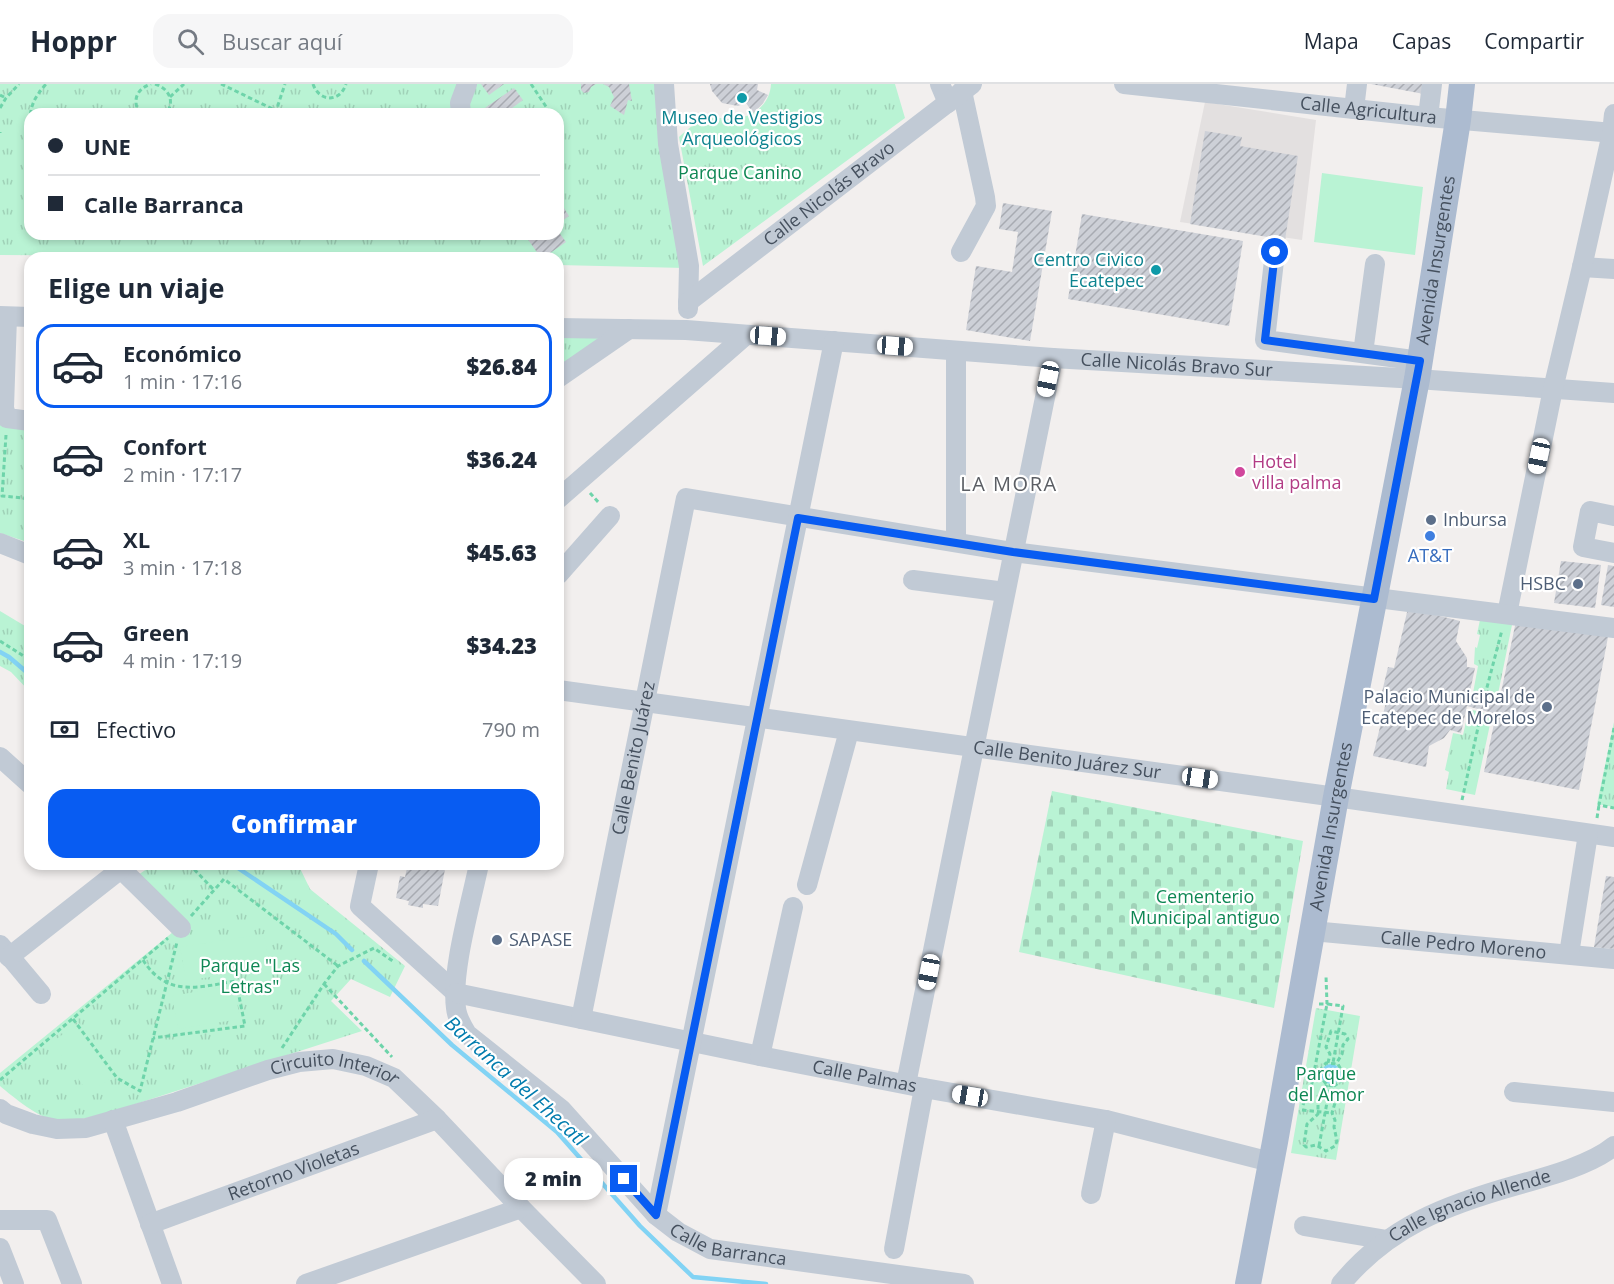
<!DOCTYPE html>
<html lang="es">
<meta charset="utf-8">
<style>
:root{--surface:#fff;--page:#f6f6f7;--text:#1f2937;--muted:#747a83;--line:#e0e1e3;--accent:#085cf2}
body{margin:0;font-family:"Open Sans",sans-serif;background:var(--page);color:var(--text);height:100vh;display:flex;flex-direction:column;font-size:22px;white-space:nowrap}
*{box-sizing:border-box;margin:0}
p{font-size:20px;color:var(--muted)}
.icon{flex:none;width:33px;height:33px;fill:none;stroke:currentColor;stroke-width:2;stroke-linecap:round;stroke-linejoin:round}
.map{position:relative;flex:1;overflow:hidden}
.sheet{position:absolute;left:24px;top:168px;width:540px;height:618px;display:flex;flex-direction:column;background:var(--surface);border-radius:18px;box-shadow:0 3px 9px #0003}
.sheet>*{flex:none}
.top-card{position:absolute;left:24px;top:24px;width:540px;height:132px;border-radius:18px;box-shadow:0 3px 9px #0003;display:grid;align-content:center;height:132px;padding:0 24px;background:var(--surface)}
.end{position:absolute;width:27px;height:27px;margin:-14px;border:8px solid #085cf2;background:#fff;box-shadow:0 0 0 3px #fff}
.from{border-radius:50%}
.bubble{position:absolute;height:42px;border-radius:18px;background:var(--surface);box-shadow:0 3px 9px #0003;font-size:20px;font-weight:800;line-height:42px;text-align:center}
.car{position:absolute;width:18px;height:36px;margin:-18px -9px;border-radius:8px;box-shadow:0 0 4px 2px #0007;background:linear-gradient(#fff 24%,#345 0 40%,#fff 0 76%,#345 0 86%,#fff 0)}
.top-card b{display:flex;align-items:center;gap:21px;height:57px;font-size:22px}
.top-card b+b{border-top:2px solid var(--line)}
.top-card i{width:15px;height:15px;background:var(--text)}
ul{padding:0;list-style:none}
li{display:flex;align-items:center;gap:18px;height:84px;margin:0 12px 9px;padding:0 12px;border:3px solid transparent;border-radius:18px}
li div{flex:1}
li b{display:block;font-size:22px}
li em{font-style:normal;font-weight:800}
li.current{border-color:var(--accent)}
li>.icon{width:54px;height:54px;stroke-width:1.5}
h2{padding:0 24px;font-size:27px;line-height:72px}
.pay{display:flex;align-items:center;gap:15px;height:66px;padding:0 24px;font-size:22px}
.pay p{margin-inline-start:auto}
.button{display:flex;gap:12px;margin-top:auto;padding:12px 24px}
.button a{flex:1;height:69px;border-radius:18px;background:var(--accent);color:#fff;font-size:24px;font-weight:800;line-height:69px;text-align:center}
header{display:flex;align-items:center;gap:36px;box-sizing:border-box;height:84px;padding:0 30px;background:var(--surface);border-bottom:2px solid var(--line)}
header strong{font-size:28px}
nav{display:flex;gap:33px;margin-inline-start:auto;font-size:21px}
.search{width:420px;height:54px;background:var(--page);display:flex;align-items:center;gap:15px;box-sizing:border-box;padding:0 21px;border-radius:18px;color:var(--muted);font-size:22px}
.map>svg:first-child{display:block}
.education{fill:#e3e0e0}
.cemetery{fill:url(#cemetery-stones)}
.park{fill:url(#park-tufts);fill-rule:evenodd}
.pitch{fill:#b9f3d4}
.water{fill:#82d3f4}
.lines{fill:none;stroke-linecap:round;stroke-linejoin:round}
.stream{stroke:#82d3f4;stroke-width:4.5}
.building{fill:url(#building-hatch)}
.path{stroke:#6ed4aa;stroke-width:3;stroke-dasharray:4.5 3;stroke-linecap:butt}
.minor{stroke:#c1cad5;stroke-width:20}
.major{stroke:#acbbd0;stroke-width:26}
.route{stroke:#085cf2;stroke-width:8}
.culture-dot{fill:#0f9aa8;stroke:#fff;stroke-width:2}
.hotel-dot{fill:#d1479c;stroke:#fff;stroke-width:2}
.service-dot{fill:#5c6f8a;stroke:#fff;stroke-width:2}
.shop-dot{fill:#3f7fe0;stroke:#fff;stroke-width:2}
.labels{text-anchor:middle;stroke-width:4.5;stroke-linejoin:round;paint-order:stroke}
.street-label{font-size:18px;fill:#45505e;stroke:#fff}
.culture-label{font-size:18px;fill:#0d838f;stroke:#fff}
.park-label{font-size:18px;fill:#0e8754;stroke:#fff}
.hotel-label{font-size:18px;fill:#b23c85;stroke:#fff;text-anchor:start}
.service-label{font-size:18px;fill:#4e5e75;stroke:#fff;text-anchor:start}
.shop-label{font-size:18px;fill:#366cbe;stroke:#fff}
.neighbourhood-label{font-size:20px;letter-spacing:1.5px;fill:#5b5e64;stroke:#fff}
.water-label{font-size:20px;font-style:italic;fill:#017cae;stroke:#fff}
</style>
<header>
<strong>Hoppr</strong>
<div class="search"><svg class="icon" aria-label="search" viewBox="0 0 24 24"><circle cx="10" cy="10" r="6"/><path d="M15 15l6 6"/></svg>Buscar aquí</div>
<nav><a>Mapa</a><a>Capas</a><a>Compartir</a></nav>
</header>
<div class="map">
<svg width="1614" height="1200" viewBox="0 0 1614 1200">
<defs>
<pattern id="cemetery-stones" width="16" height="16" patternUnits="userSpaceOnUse" patternTransform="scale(1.5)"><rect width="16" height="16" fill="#b9f3d4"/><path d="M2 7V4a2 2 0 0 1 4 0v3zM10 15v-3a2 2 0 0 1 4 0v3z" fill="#a0d2b8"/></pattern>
<pattern id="park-tufts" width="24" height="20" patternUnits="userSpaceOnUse" patternTransform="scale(1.5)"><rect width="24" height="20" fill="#b9f3d4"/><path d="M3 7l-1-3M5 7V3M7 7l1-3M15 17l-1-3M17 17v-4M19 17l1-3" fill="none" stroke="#a0d2b8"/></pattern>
<pattern id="building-hatch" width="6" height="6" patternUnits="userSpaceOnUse" patternTransform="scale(1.5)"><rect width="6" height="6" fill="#cdd0d7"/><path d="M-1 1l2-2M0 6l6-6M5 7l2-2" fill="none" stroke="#a8abb2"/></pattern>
</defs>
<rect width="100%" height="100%" fill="#f2efee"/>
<!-- education -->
<path class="education" d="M1205,18l111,18 -14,120 -122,-18z"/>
<!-- cemetery -->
<path class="cemetery" d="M1052,707l251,50 -29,167 -255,-56z"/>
<!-- park -->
<g class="park">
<path d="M0,0h658l-1,44 28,140 -127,-3v-7l-558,-3zM30,30h528v120h-528z"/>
<path d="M771,0h124l10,34 -202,148 -24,-129c7,-6 18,-17 27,-19 6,-2 16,1 23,1 22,0 41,-13 42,-35z"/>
<path d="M558,249l47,1 -47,35z"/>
<path d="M0,324l30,20v115l-30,-10z"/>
<path d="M0,527l30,18v63l-19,-20 -11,-6z"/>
<path d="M1481,531l32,5 -16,79 -24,-6 5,-27 -4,-2 1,-17 2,1 3,-13 -3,-1z"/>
<path d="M1469,625l23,6 -17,80 -29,-6 3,-17 -4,-2 8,-37 10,2z"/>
<path d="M1614,638v85l-17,-3z"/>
<path d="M154,780h144l12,25 95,77 -15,31 -39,-18 -20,22 31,30 -248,80c-16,4 -40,12 -57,10 -17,-2 -44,-24 -57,-35v-13l184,-150 -46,-48z"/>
<path d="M1316,924l44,8 -24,144 -45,-7z"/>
</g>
<!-- pitch -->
<g class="pitch">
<path d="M1322,89l101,14 -8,68 -101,-13z"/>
<path d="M264,850l6,33 -84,14 -6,-34z"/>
<path d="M234,901l6,34 -62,10 -6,-33z"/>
<path d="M79,939l37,51 -27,20 -37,-52z"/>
</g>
<!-- water -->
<circle class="water" cx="1331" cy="990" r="10"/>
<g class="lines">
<!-- stream -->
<g class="stream">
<path d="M0,568l9,5 21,18"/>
<path d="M232,780l104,70 16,16"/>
<path d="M364,877l88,84 105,87 83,94 53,51 73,7"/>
</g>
</g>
<!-- building -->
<g class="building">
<path d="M481,0h23l-15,11z"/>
<path d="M581,0h15l-5,3 -2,5 -5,1 -3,-3z"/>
<path d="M603,0h26l3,17 -4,-1 -4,15 -14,-9 4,-9 -5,-10z"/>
<path d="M710,0h48l-1,6 11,5 -5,8 -10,10 -7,-10 -8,3 -16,-3 -10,-12z"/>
<path d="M1371,0h60l-2,11z"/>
<path d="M514,4l9,12 -19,14h-28z"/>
<path d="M1205,47l37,6 -2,9 58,10 -13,84 -95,-16z"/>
<path d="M1003,119l49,8 -22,130 -64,-11 10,-64 36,6 6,-40 -19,-3z"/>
<path d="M562,121l7,11 -11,8v-16z"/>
<path d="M1082,130l161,27 -14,85 -161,-27z"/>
<path d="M558,147l8,11 -23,16h-2l-17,-24h34z"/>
<path d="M1561,477l40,4 -6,43 -41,-5z"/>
<path d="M1608,481l6,1v41l-13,-2z"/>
<path d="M1408,524l52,13 -4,20 11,17v9l8,1 -6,28 30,6 17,-81 92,16 -29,153 -95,-18 12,-58 -29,-8 -6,27 -11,-3 -6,8 -15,8 -3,21 -53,-11 14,-58 -6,-2 7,-29 6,1z"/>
<path d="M402,780h44l-8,42 -15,-2v4l-15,-3 1,-4 -13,-3 4,-22 5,1 2,-9 -5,-1z"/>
<path d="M1606,792l8,1v72l-20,-2z"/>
</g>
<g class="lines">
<!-- path -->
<g class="path">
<path d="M155,0c15,5 20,18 11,30"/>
<path d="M221,0l56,27"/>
<path d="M313,0c6,18 27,19 33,0"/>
<path d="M531,0l20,30"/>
<path d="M0,11l6,3"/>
<path d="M170,13l14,-13"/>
<path d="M0,24l6,-10 13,-14"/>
<path d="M140,30c-8,-13 -4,-25 11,-30"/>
<path d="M277,30l1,-9 7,-21"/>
<path d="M30,38c0,-17 5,-25 16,-38"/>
<path d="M0,48v1"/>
<path d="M6,351l-4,61 22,2 6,6"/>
<path d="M590,409l10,11"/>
<path d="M0,557l30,19"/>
<path d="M1485,611l17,-65"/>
<path d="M1614,644l-15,77 15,3"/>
<path d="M1462,716l19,-86"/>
<path d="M1597,734l2,-13"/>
<path d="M189,780l25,26"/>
<path d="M191,832l33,-37 114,87"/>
<path d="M143,876c24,38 56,27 93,21l9,45 -92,12"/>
<path d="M324,900l68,73"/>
<path d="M1319,920h8l-1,-28"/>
<path d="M73,935l44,59 23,13 37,-149"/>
<path d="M282,964l42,-64 14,-18 36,-18 20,14"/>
<path d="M1328,979l2,-9 -4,-7 5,-16 14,3 3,5 -5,6 -1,9 -6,10"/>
<path d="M0,996l168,-142"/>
<path d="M1327,1001l-9,15v14l-11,10 -3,21 2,2 10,-2 10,6 9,-5 2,-5 -3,-14 1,-7 -3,-7 3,-10 -3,-4 2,-13 6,-4 3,-8 -5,-10 -12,-1 -5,6 -1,7 7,9 7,1"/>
<path d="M1303,1021l9,-22 15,-79 16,2 -10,57"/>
<path d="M1302,1026l30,3"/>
<path d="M1319,1062l11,-60"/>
</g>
<!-- minor -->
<g class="minor">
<path d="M664,0l4,60 21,122 -1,43"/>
<path d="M940,0l8,19"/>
<path id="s1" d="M1124,0l304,33 186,16"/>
<path d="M1354,25l3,-25"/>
<path d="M461,30l-1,-11 7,-19"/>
<path d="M1428,33l4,-33"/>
<path d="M961,168l25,-46 -1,-9 -23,-106"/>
<path d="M1275,168l-10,88 155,21"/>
<path d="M1582,183l32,2"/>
<path id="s2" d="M688,218l284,-218"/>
<path d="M0,232l30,1"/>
<path d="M7,233l-3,91 3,10 23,3"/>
<path id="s3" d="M558,244l128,2 367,28 364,21 197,14"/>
<path d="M1363,269l12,-89"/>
<path d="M558,294l71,-49"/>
<path d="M558,415l188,-164"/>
<path d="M1614,432l-24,-5 -7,36 31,6"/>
<path d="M956,458v-191"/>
<path d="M0,459l30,12"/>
<path d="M558,491l52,-59"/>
<path d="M913,496l92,12"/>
<path d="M1507,530l46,-225 29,-122 30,-134 2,-19"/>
<path id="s4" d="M558,606l778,107 278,40"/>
<path d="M0,673l30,27"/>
<path d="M116,780l65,64"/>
<path d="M369,780l-9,42 96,87"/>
<path id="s5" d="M479,780c-8,39 -28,107 -23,144 1,10 6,18 11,26l94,75 95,106 22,17 32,17 254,35"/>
<path d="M807,801l42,-154"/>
<path id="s6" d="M1312,847l302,28"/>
<path d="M0,861l41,49"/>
<path d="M1569,870l19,-120"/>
<path d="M9,873l112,-88"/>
<path id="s7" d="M456,909l304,63 164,32 182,32 165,42"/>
<path id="s8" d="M581,935l105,-521 327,54 601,76"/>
<path d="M760,972l33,-149"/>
<path d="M906,1000l147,-726"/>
<path d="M1514,1008l100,10"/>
<path id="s9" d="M0,1025l6,5 27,10 24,5 29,-1 91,-26 91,-32 31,-8 34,-3 33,7 28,12 43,41 84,89 75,76"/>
<path d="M113,1036l59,164"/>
<path d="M1091,1110l15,-74"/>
<path d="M656,1131l178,-874"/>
<path d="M0,1136h47l25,64"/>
<path id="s10" d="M150,1140l287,-105"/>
<path d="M1304,1142l83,14"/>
<path d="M0,1164l14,36"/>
<path d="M894,1165l30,-161"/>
<path d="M306,1200l215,-76"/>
<path id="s11" d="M1341,1200c48,-58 105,-79 176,-99 29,-8 74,-20 97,-39"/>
</g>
<!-- major -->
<path class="major" id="s12" d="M1248,1200l27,-142 61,-345 81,-418 41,-259 4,-36"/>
</g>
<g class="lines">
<!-- route -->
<path class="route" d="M624,1095l32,36 142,-697 215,34 361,47 46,-238 -155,-21 10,-88"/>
</g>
<!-- markers -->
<g class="culture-dot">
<circle cx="742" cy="14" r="6"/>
<circle cx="1156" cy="186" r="6"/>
</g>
<circle class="hotel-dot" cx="1240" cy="388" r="6"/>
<g class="service-dot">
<circle cx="1431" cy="436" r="6"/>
<circle cx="1578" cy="500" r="6"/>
<circle cx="1547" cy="623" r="6"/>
<circle cx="497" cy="856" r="6"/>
</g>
<circle class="shop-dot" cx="1430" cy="452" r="6"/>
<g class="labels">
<!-- street labels -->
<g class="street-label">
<text dy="6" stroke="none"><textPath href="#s1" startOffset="246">Calle Agricultura</textPath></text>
<text dy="6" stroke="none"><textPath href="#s2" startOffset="178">Calle Nicolás Bravo</textPath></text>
<text dy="6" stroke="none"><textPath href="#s12" startOffset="1041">Avenida Insurgentes</textPath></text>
<text dy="6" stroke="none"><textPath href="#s3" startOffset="620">Calle Nicolás Bravo Sur</textPath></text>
<text dy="6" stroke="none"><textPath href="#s8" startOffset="266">Calle Benito Juárez</textPath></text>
<text dy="6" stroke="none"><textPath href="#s4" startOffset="514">Calle Benito Juárez Sur</textPath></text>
<text dy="6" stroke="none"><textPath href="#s12" startOffset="465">Avenida Insurgentes</textPath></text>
<text dy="6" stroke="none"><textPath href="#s6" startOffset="152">Calle Pedro Moreno</textPath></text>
<text dy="6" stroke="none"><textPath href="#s7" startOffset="417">Calle Palmas</textPath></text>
<text dy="6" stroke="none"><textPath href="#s9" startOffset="350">Circuito Interior</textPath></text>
<text dy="6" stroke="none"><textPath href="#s10" startOffset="153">Retorno Violetas</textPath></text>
<text dy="6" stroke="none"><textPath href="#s11" startOffset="154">Calle Ignacio Allende</textPath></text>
<text dy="6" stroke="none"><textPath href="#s5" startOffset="518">Calle Barranca</textPath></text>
</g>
<!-- culture labels -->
<g class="culture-label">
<text x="742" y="40">Museo de Vestigios<tspan x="742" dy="21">Arqueológicos</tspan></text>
<text x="1144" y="182" text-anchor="end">Centro Civico<tspan x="1144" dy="21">Ecatepec</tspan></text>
</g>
<!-- park labels -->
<g class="park-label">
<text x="740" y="95">Parque Canino</text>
<text x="1205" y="819">Cementerio<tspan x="1205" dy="21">Municipal antiguo</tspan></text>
<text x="250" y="888">Parque "Las<tspan x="250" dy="21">Letras"</tspan></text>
<text x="1326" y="996">Parque<tspan x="1326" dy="21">del Amor</tspan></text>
</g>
<!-- hotel labels -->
<g class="hotel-label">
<text x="1252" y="384">Hotel<tspan x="1252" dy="21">villa palma</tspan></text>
</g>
<!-- service labels -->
<g class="service-label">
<text x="1443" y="442">Inbursa</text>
<text x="1566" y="506" text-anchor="end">HSBC</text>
<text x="1535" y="619" text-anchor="end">Palacio Municipal de<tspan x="1535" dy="21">Ecatepec de Morelos</tspan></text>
<text x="509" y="862">SAPASE</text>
</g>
<!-- shop labels -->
<g class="shop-label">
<text x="1430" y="478">AT&amp;T</text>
</g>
<!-- neighbourhood labels -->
<g class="neighbourhood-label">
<text x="1009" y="407">LA MORA</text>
</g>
<!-- water labels -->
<g class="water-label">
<text transform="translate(516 997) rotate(42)" y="7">Barranca del Ehecatl</text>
</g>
</g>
</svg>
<i class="end from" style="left:1275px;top:168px"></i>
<i class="end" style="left:624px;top:1095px"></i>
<div class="bubble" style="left:504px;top:1074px;width:99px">2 min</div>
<i class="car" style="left:768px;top:252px;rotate:94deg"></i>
<i class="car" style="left:895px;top:262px;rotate:94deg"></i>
<i class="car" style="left:1048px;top:295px;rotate:192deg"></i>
<i class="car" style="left:1539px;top:372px;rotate:192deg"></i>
<i class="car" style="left:1200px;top:694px;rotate:98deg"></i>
<i class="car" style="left:929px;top:888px;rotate:191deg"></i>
<i class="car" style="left:970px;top:1012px;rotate:280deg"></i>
<div class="top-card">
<b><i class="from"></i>UNE</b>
<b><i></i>Calle Barranca</b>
</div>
<section class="sheet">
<h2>Elige un viaje</h2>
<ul>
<li class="current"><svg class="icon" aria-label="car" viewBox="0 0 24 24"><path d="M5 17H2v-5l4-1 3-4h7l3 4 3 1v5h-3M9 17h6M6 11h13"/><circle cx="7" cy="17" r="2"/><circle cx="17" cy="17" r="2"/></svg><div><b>Económico</b><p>1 min · 17:16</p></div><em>$26.84</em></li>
<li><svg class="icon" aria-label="car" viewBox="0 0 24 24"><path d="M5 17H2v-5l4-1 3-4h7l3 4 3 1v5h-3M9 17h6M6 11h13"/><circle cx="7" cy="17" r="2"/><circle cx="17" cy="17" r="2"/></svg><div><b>Confort</b><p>2 min · 17:17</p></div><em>$36.24</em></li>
<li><svg class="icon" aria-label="car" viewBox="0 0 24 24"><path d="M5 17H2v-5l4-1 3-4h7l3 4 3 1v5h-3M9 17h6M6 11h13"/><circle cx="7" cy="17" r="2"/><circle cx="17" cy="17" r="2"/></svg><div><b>XL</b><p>3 min · 17:18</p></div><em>$45.63</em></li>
<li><svg class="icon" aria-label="car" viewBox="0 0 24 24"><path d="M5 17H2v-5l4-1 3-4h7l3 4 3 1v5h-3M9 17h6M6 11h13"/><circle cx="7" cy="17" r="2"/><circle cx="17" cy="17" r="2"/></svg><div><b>Green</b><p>4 min · 17:19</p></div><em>$34.23</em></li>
</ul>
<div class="pay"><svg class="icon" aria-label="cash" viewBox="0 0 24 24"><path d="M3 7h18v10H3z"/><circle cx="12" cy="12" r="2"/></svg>Efectivo<p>790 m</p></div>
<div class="button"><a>Confirmar</a></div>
</section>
</div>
